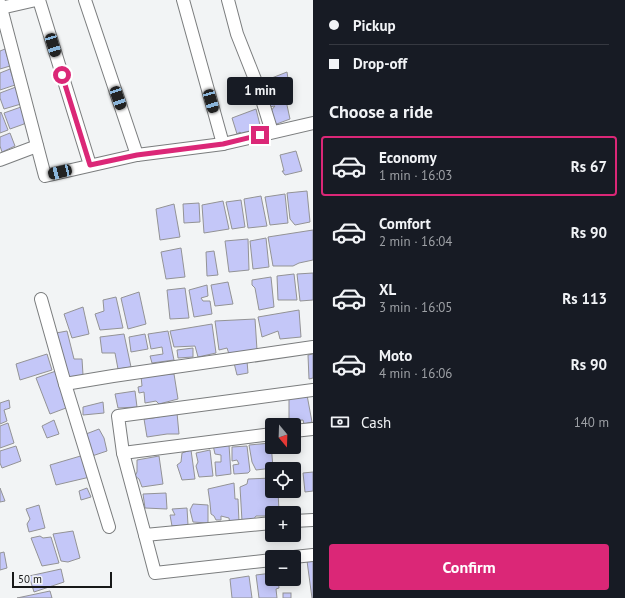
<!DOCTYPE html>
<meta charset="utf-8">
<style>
:root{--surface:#171b24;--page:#242831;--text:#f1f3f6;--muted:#9ea1a6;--line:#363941;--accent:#db2777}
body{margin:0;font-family:"PT Sans",sans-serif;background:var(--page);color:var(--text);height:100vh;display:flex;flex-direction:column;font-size:15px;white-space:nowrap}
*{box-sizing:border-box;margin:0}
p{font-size:13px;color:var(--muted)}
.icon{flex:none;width:22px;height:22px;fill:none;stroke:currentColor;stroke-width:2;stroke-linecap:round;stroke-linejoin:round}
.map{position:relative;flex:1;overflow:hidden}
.panel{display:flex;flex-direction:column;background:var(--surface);width:312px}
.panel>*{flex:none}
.hud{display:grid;align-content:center;height:88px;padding:0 16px;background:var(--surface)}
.needle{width:26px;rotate:161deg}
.tools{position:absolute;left:265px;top:418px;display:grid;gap:8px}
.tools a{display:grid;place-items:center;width:36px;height:36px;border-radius:4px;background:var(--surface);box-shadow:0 2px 10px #0003;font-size:20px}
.scale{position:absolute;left:12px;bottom:10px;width:100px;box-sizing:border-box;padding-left:4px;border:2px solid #171818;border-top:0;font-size:11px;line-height:14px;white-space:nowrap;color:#171818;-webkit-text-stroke:3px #f2f4f5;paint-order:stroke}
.end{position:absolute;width:18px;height:18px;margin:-9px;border:5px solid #db2777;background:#fff;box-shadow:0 0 0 2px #fff}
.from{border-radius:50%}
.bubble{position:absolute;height:28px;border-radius:4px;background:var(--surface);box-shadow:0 2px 10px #0003;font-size:13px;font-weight:700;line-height:28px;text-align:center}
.car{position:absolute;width:12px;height:24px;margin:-12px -6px;border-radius:5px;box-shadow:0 0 3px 1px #0007;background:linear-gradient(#222 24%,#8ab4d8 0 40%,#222 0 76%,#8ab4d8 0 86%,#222 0)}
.hud b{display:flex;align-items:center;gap:14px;height:38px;font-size:15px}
.hud b+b{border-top:1px solid var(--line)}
.hud i{width:10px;height:10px;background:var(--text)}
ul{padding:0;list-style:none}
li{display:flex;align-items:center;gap:12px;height:60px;margin:0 8px 6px;padding:0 8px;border:2px solid transparent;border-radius:4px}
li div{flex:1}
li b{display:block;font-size:15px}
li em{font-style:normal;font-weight:700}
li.selected{border-color:var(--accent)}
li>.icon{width:36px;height:36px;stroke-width:1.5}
h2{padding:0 16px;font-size:18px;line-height:48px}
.pay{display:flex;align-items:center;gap:10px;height:44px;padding:0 16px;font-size:15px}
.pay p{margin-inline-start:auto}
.button{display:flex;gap:8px;margin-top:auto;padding:8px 16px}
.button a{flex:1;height:46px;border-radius:4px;background:var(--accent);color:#fff;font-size:16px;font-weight:700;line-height:46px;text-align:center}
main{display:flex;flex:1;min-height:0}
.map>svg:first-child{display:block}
.building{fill:#c4c7f8;stroke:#939395}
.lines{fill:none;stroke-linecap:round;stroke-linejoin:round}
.street-casing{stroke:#7b7d7e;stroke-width:14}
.street{stroke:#fff;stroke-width:12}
.route{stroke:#db2777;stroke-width:5}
</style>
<main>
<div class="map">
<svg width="313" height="598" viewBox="0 0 313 598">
<rect width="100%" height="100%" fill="#f2f4f5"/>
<!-- building -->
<g class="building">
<path d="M5,49l5,17 -10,3v-18z"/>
<path d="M10,69l5,16 -15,5v-17z"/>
<path d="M287,72l2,14 -22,4 -3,-9z"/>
<path d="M247,83l8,14 -19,5 -4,-14z"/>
<path d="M16,87l5,17 -17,5 -4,-11v-5z"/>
<path d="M285,96l5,23 -16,6 -5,-12 6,-7 -7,1 -2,-6z"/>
<path d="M21,107l4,13 -1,4 -14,5 -6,-16z"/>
<path d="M256,109l5,20 -19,6 -2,-3 -3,2 -5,-16z"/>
<path d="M1,112l7,18 -8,3v-20z"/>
<path d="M10,133l5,13 -13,6 -2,-6v-9z"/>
<path d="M296,151l6,20 -17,4 -3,-4h2l-4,-16z"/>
<path d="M307,191l3,31 -15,3 -5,-6 -3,-26z"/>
<path d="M285,194l3,29 -18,2 -5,-28z"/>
<path d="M261,196l6,30 -19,2 -4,-29z"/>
<path d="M241,200l4,27 -13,2 -6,-27z"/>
<path d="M223,201l6,28 -25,4 -2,-28z"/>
<path d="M199,203l1,19 -16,1 -1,-19z"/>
<path d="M174,204l6,33 -20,3 -4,-31z"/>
<path d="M313,230v30l-14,3 -6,3h-20l-5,-29z"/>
<path d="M266,238l3,29 -16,2 -3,-28z"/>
<path d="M248,239l1,31 -20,2 -4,-31z"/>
<path d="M181,248l4,29 -19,2 -5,-27z"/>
<path d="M214,251l4,24 -11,1 -1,-24z"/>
<path d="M313,273v27l-13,1 -3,-27z"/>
<path d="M294,274l3,26h-19l-1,-24z"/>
<path d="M271,277l3,30 -15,3 -4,-22 -3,-3v-5z"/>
<path d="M228,282l5,22 -18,2 -4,-21z"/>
<path d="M207,285l1,11 -7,2 2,3h7l2,13 -18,3 -5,-27z"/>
<path d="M185,288l4,30 -19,1 -3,-29z"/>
<path d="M139,292l7,32 -18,5 -7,-31z"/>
<path d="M116,297l7,31 -23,2 -5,-16 9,-3 -1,-11z"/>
<path d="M83,307l6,27 -17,4 -8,-24z"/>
<path d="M299,310l2,27 -21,2 -2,-8 -16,6 -4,-20z"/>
<path d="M255,319l2,31 -28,4 -2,-6 -8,2 -4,-29z"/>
<path d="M212,324l4,29 -18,4 -3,-11 -21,1 -4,-16z"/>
<path d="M67,331l7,28h8l1,16 -15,4 -12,-46z"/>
<path d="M168,331l6,29 -22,3 -2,-7 13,-2 -1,-7 -11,2 -3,-15z"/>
<path d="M124,334l7,33 -13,2 -3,-16h-13l-2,-16z"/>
<path d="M145,334l3,15 -17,3 -2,-15z"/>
<path d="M193,348v9l-15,1 -1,-8z"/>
<path d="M47,354l5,16 -32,10 -4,-16z"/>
<path d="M313,354v24l-4,1 -1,-24z"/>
<path d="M247,361l1,12 -11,2 -3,-12z"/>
<path d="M56,371l10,37 -16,6 -14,-36z"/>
<path d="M174,374l4,25 -19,5 -3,-3 -11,2 -1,-11 -5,1 -1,-6 4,-1 -1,-10z"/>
<path d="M135,391l2,16 -19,1 -3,-14z"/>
<path d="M307,395l5,27 -8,2 -1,-4 -14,1v-23z"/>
<path d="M9,400l1,8 -6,2 3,11 -7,3v-21z"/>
<path d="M103,402l1,11 -21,2v-8z"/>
<path d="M177,413l2,21h-12l-20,3 -3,-18 9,-1z"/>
<path d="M54,420l5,14 -12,4 -5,-12z"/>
<path d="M8,423l6,20 -14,5v-22z"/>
<path d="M99,429l5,9 3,13 -15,5 -6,-22z"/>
<path d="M271,443l2,25 -17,2 -4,-8 -3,-17z"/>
<path d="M213,445h16l2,29 -15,2 -1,-14h6v-7l-6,-1z"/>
<path d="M16,446l5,15 -19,7 -2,-5v-12z"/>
<path d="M247,446l3,25 -2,2 -14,1 -1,-9 6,-1 -2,-4 -5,1v-14z"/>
<path d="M191,450l4,29 -13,1 -5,-15 4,-3 1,-9z"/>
<path d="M210,450l3,26 -14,1 -3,-11 2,-4 -2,-9z"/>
<path d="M84,455l6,22 -34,8 -6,-20z"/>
<path d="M159,456l4,28 -21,3 -3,-8 -4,-3 2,-4v-12z"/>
<path d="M313,472v19l-8,1 -2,-19z"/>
<path d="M297,474l1,17 -16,1v-1h12v-16z"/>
<path d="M272,478v13h6l1,20 -11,1 -1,4h-11l-3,4 -11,1 -2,-34 7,-3 1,-5z"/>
<path d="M234,483l1,16h3l1,23 -9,2 -1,-6 -8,-2v4h-5l-2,-4 -3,-2 -1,-11 -2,-14z"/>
<path d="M0,488l5,13 -5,1z"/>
<path d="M87,488l4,9 -10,3 -2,-9z"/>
<path d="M166,493l1,16 -22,-1 -2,-14z"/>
<path d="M193,504l15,1v18l-15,-1 -3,-12z"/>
<path d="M39,505l6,23 -16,4 -2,-8 3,-5 -4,-10z"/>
<path d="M187,508l1,17 -16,1 -2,-11h5l-3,-6z"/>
<path d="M73,531l7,27 -12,4 -7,-1 -8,-27z"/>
<path d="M40,536l3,2 8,-1 8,26 -17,3 -11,-28z"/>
<path d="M4,552l3,16 -7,2v-17z"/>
<path d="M307,561h6v37h-1z"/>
<path d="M61,569l3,13 -30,10 -5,-16z"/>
<path d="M272,573v6h6l1,9 -3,1 1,9h-18l-3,-23z"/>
<path d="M249,576l3,22h-20l-2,-19z"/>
<path d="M50,591l2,7h-35z"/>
<rect x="283" y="593" width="8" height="5"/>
</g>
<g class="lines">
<defs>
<g id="street">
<path d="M39,0l51,165"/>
<path d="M85,0l52,155"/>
<path d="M183,0l40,144"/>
<path d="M228,0l9,34 21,53 14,45"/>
<path d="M0,4l45,172 92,-21 86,-11 90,-21"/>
<path d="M1,8l35,-8"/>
<path d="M0,160l37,-14"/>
<path d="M41,299l24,85 48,-8 200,-29"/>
<path d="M65,384l44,143"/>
<path d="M294,431l19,-2"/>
<path d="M123,453l149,-19"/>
<path d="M294,521l19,-1"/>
<path d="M272,523l-127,12 -22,-82 -5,-37 195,-26"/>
<path d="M145,535l10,38 117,-13"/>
<path d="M294,557l19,-2"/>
</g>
</defs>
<!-- street casing -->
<use href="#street" class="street-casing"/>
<!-- street -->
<use href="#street" class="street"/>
</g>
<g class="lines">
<!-- route -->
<path class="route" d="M62,75l28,90 47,-10 86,-11 37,-9"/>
</g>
</svg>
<div class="tools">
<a><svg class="needle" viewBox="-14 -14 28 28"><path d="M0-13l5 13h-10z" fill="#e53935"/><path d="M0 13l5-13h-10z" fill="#9ea1a6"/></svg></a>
<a><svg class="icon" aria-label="locate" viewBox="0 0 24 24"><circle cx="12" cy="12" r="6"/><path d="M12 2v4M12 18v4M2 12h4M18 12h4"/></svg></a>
<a>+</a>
<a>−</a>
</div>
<div class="scale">50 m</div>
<i class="end from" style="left:62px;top:75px"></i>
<i class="end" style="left:260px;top:135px"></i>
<div class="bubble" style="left:227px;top:77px;width:66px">1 min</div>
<i class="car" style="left:53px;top:45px;rotate:163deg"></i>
<i class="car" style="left:118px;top:98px;rotate:161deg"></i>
<i class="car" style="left:211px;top:101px;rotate:164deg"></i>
<i class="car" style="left:60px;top:172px;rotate:257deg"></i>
</div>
<section class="panel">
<div class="hud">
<b><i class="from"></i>Pickup</b>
<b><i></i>Drop-off</b>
</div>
<h2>Choose a ride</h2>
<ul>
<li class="selected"><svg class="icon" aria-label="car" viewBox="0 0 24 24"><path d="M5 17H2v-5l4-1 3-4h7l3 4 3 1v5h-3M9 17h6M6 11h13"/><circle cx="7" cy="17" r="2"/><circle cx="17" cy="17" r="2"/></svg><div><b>Economy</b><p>1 min · 16:03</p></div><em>Rs 67</em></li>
<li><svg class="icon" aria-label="car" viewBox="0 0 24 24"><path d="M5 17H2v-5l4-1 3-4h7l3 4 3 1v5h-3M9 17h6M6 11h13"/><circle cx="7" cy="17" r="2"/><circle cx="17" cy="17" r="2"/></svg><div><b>Comfort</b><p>2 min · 16:04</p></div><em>Rs 90</em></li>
<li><svg class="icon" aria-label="car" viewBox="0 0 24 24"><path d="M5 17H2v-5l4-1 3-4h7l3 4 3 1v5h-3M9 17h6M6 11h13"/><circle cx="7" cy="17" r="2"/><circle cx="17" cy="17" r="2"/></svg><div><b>XL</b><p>3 min · 16:05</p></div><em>Rs 113</em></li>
<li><svg class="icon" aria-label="car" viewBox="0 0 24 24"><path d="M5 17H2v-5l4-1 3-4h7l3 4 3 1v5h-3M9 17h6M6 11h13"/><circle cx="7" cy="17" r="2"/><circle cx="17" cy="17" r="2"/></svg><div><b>Moto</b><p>4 min · 16:06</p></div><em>Rs 90</em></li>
</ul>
<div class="pay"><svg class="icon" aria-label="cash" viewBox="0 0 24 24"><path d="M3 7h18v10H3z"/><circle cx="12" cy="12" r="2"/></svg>Cash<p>140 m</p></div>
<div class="button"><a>Confirm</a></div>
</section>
</main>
